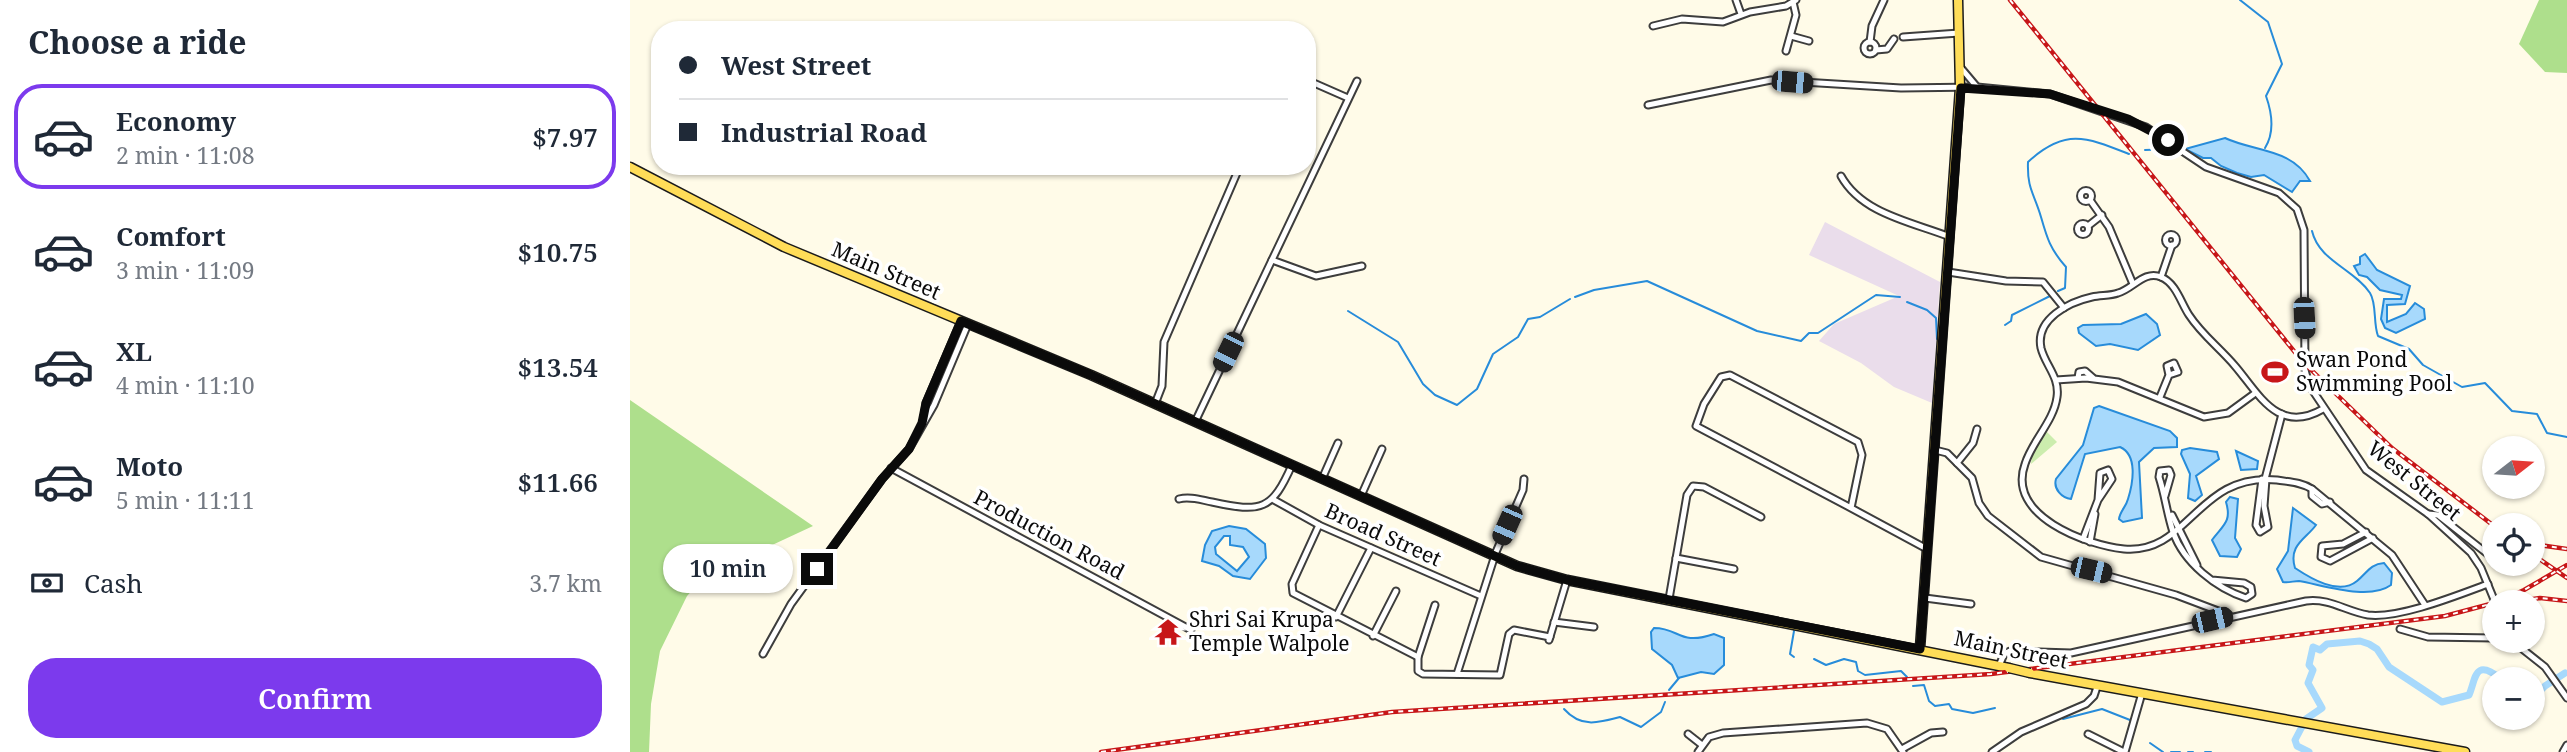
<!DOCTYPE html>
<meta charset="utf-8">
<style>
:root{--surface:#fff;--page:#f6f6f7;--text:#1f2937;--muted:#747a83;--line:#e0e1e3;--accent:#7c3aed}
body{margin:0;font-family:"Noto Serif",serif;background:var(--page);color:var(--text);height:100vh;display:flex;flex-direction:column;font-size:26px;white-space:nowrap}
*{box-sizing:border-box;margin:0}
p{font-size:23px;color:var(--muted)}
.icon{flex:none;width:38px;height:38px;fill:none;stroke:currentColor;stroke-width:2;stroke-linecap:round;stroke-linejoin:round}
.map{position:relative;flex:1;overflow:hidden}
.side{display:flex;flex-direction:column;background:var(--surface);width:630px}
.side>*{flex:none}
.guide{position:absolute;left:21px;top:21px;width:665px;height:154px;border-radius:28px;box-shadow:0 2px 5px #0004;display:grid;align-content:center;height:154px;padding:0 28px;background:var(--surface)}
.needle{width:46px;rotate:73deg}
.controls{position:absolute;left:1852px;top:436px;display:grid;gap:14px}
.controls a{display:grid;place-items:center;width:63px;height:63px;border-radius:50%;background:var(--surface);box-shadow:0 2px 5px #0004;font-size:35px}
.end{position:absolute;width:32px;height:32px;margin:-16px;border:9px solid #0a0a0a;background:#fff;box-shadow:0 0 0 4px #fff}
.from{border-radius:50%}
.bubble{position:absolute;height:49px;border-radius:24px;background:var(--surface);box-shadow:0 2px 5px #0004;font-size:23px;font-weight:600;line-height:49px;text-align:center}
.car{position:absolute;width:21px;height:42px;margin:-21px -10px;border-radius:9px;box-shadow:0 0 5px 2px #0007;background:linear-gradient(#222 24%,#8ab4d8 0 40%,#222 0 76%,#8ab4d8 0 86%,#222 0)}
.guide b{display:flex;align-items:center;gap:24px;height:66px;font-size:26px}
.guide b+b{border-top:2px solid var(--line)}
.guide i{width:18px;height:18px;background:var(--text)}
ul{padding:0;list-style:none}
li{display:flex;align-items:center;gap:21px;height:105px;margin:0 14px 10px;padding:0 14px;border:4px solid transparent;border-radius:28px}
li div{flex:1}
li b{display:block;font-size:26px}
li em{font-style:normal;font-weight:600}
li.current{border-color:var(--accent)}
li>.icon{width:63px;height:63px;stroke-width:1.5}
h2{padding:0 28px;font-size:32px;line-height:84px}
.pay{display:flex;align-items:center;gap:18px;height:77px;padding:0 28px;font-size:26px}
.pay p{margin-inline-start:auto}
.button{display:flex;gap:14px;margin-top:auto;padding:14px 28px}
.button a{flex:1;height:80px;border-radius:28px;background:var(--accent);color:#fff;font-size:28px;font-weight:600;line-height:80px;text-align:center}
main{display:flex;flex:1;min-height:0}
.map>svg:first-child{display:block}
.industrial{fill:#eaddeb}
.green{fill:#ccedae}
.forest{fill:#aedf8c}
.water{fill:#a7d9fc;stroke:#278cda;stroke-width:2;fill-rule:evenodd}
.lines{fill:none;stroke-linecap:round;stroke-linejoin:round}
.stream{stroke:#278cda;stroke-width:2}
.river{stroke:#a7d9fc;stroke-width:7}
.minor-casing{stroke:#3d3d3d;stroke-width:9}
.major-casing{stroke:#1b1b1b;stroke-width:11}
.minor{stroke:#fff;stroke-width:5}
.major{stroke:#ffdd58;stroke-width:8}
.rail-casing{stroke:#c71618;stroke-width:4.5}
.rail{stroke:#fff;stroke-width:2;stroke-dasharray:5;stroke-linecap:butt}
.major-bridge-casing{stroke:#1b1b1b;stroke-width:11;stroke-linecap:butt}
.major-bridge{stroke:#ffdd58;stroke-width:8}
.route{stroke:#0a0a0a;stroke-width:9}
.labels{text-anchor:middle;stroke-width:7;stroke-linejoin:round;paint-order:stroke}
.street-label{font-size:21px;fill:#0a0a0a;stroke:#fff}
.poi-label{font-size:21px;fill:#0a0a0a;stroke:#fff;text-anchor:start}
</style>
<main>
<section class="side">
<h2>Choose a ride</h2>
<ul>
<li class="current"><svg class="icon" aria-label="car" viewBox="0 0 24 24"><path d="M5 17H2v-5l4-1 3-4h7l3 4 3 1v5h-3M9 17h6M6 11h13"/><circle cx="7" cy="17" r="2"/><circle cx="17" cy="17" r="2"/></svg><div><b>Economy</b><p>2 min · 11:08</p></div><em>$7.97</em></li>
<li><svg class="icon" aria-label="car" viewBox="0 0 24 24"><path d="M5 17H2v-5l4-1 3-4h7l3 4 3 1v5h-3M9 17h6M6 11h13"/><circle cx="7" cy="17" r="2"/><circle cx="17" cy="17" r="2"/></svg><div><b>Comfort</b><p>3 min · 11:09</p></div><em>$10.75</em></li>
<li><svg class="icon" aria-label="car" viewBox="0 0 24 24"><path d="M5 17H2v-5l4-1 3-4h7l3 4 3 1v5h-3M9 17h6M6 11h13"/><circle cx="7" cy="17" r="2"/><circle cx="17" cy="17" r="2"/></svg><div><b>XL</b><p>4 min · 11:10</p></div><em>$13.54</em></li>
<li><svg class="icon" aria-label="car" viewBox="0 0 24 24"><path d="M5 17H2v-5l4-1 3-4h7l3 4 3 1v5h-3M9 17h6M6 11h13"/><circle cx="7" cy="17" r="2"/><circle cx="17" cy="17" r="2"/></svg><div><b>Moto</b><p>5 min · 11:11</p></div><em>$11.66</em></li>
</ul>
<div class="pay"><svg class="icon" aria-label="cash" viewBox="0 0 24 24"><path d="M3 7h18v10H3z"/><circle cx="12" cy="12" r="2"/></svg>Cash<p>3.7 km</p></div>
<div class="button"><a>Confirm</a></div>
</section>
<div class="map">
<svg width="1937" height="752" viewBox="0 0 1937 752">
<rect width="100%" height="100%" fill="#fffbe8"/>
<!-- industrial -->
<path class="industrial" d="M1195,222l115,60 -8,121 -38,-16 -33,-24 -42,-22 15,-17 65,-28 -90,-41z"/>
<!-- green -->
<path class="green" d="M1415,430l12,12 -26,22 1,-8z"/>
<!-- forest -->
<g class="forest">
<path d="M1909,0h28v73l-22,-1 -26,-28z"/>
<path d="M0,400l183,126 -73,34 -23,3 -30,33 -27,55 -9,53 -2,48h-19z"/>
</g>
<!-- water -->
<g class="water">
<path d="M1595,138c30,14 67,10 85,43h-10l-8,11 -28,-17 -13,2 -14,-4 -16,-7 -10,-8h-8l-18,-9z"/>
<path d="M1735,254l12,16 33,16 -5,18 -18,1v17l19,-8 9,-11 9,6 1,10 -29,14 -11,-5 -4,-9 3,-20h17l1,-4 -22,-5 -13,-13 -8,-2 -5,-9 6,-2v-7z"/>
<path d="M1516,314l11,10 3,11 -22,15 -28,-6 -14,2 -17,-13 -1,-5 5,-3 38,-1z"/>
<path d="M1469,406l71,25 7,7v9l-23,1 -15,14 3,56 -19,4 -4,-3c1,-8 7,-12 9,-20 5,-16 10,-44 -8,-52l-35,7 -14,45c-9,-1 -18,-10 -15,-20l27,-34 11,-37z"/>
<path d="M1560,448l27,4 2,7 -23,17 6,19 -7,6 -7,-3 2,-24 -9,-20 1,-4z"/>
<path d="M1606,451l22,10 -1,8 -16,1z"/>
<path d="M1600,497l8,2 -3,39 6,11 -4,8 -17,-1 -8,-16c11,-15 20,-18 14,-38z"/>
<path d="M1663,508l23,17c-10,14 -28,20 -21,43 15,10 44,28 62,13 10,-8 13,-17 27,-18l8,10 -1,12c-22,16 -68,0 -92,-4 -5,0 -11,2 -16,1l-6,-13 11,-18z"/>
<path d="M599,526l17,3 19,15 1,14 -16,21 -17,-3 -14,-10 -17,-5 3,-16 7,-14zM594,536h6v9l13,2 6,10 -12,14 -21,-17 -1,-7z"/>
<path d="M1024,628c26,0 25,18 60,6l10,4v27l-10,9 -13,-2 -23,6 -6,-13 -20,-16 -1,-17z"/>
</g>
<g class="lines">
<!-- stream -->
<g class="stream">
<path d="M1610,0l28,22 14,42 -16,32c6,17 9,36 -1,52"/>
<path d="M1515,150l28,-1"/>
<path d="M1682,231c7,30 42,38 58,62 7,11 3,30 8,43l31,13 14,16 39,22 23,-4 27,28 25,3 10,19 20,4"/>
<path d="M1428,291l7,-3 1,-21c-16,-18 -19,-29 -25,-50 -7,-24 -14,-28 -13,-55 37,-34 58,-25 101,-8"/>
<path d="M945,297l19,-7 53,-9 110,50 44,10 8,-8h9l58,-38 24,2"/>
<path d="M1277,302l20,8 9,8 1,21"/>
<path d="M718,311l50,31 25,42 12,11 22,10 20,-16 16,-35 25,-17 10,-18 12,-2 30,-18"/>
<path d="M1375,325l6,-4 1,-6 38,-19"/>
<path d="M1164,631l-4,23 4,3"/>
<path d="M1184,659l12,6 18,-6 12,3 2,9 7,4 36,-4 6,6"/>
<path d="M1283,686l11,-1 5,16 6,5 14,-2 3,5 21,4 22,-5"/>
<path d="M1039,690l10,-12"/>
<path d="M934,709c17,19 34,14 56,8l21,10 20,-15 4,-10"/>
<path d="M1433,719l39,-10 28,11"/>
<path d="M1520,743l13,9"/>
<path d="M1541,752h9"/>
<path d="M1558,752h5"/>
<path d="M1575,752h6"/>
</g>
<!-- river -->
<g class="river">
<path d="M1902,699l13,-13 20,-13"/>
<path d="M1679,752l-12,-6 -2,-6 11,-21 16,-11 -14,-25 5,-13 -4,-5 4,-18 7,3 7,-6 33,-3 9,3 8,5 12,18 53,35 27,-7c7,-16 5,-38 32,-16"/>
</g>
<defs>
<g id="minor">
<path d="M1106,0l5,14"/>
<path d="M1023,26l29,-7 41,3 27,-10 36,-6 10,-6"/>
<path d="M1161,36l18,5"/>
<path d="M1273,37l56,-4"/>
<circle cx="1240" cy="48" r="6"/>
<path d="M1240,42l2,-16 12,-26"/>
<path d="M1246,50l11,-1 7,-10"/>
<path d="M1156,51l10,-36 -3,-13"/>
<path d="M1331,68l16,19"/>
<path d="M677,80l41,18"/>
<path d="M1018,105l123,-25 130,8 76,-1 73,7 96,33 60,40 73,26 18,16 7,21 1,140 4,15 57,85 62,44 43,39 10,15 14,34"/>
<path d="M1211,176c21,38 71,46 109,61"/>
<circle cx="1456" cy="196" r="5.5"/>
<path d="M1460,200l19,27 24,57"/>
<circle cx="1453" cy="229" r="5.5"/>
<path d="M1458,226l14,-11"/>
<circle cx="1541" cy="240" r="5.5"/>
<path d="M642,260l44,16 46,-10"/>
<path d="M1318,272l58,9 37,1 21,26"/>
<path d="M1531,277l11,-32"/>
<path d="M1448,378l1,-6 6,-1 8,7"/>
<path d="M1426,380l30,-2 32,4 86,35 24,-4 26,-19"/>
<path d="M1530,397l9,-22 9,-3 -4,-9 -7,3 2,9"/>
<path d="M525,404l7,-18 2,-44 76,-176"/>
<path d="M1693,409c-45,26 -64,-15 -88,-43 -15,-18 -33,-31 -46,-51 -8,-12 -13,-32 -28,-38 -17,-7 -28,12 -43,16 -8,3 -17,2 -26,4 -23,5 -57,22 -51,51 4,17 19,29 16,49 -3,24 -25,44 -32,67 -19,52 61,81 99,85 65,6 73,-77 153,-69 12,2 24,2 35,9l80,66 33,50"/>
<path d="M294,419l2,-16 35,-82"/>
<path d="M565,422l162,-341"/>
<path d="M1305,450l12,3 25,25 7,25 9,13 53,41 135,38 53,20"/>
<path d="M1327,463l16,-20 4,-14"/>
<path d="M261,468l300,162"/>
<path d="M692,479l16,-36"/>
<path d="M1632,479l-6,46 4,7 8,-5 -4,-21 2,-27"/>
<path d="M1635,479l17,-65"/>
<path d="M1682,489v7l10,8 8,-2"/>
<path d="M731,496l21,-47"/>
<path d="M1535,496l6,-21 -2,-5 -9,1 -1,6c6,18 8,37 14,55 11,31 43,56 73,66l6,-4 -1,-7 -7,-4 -32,-3"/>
<path d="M549,499c11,-3 22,1 33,3 50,11 60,8 80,-37"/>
<path d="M644,500l45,25 162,71"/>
<path d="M1221,508l-155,-82 8,-22 17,-27 9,-2 128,67 4,13 -11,53 76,41"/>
<path d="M1798,514l10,1 56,44"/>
<path d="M1542,515l25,50"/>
<path d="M689,525l-27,59 1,9 125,64"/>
<path d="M1736,532l-23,12 -21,2 -1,11 9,4 43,-23"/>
<path d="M1453,539l15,-39 2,-27 8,-3 4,9 -14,21"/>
<path d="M1460,542l5,-28"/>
<path d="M1046,558l58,11"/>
<path d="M1869,564l5,3"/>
<path d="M1295,598l46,6"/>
<path d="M1039,599l18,-104 6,-9 11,1 57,30"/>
<path d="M805,605l-17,52v14l5,3 77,1 9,-41 5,-4 36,7"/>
<path d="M706,617l35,-69"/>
<path d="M924,622l40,5"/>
<path d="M1770,629l28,8 66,1"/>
<path d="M743,636l23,-45"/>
<path d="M919,640l18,-60"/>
<path d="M1881,640l34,27 22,31"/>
<path d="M133,654l28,-50 91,-125 27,-30 25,-44 34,-81"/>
<path d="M1369,666l5,-12 6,-3 61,2 235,-52c24,-3 39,10 62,14 31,4 90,-20 120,-31"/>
<path d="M827,674l39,-122 27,-62 1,-11"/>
<path d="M1058,734l14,11"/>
<path d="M1458,734l36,18"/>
<path d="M1272,749l29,-16 12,-1"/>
<path d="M1068,752l11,-15 14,-4 144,-10 20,6 16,23"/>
<path d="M1362,752l29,-20 65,-28 8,-8 3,-9"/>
<path d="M1495,752l17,-59"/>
<path d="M1933,752l4,-7"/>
</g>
<g id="major">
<path d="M0,167l154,80 307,128 426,191 50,14 442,88"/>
<path d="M1290,648l40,-560 -2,-88"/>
<path d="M1400,673l435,79"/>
</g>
</defs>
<!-- minor casing -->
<use href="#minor" class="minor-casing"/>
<!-- major casing -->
<use href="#major" class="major-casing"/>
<!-- minor -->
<use href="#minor" class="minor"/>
<!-- major -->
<use href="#major" class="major"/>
<defs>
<g id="rail">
<path d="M1380,0l292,361 90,87 102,78"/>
<path d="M1902,544l35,5"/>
<path d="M1902,554l35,24"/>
<path d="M1868,602l26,-12 43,-25"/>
<path d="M1883,602l27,-4 27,3"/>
<path d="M471,752l291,-40 599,-38 454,-58 49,-13"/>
</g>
</defs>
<!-- rail casing -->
<use href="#rail" class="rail-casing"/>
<!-- rail -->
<use href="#rail" class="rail"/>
<defs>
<path id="major-bridge" d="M1379,668l21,5"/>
</defs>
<!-- major-bridge casing -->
<use href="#major-bridge" class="major-bridge-casing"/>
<!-- major-bridge -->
<use href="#major-bridge" class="major-bridge"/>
</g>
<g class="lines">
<!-- route -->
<path class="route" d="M187,569l65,-90 27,-30 13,-26 4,-20 35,-82 130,54 426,191 50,14 353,69 41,-561 89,6 78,25 40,21"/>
</g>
<!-- icons -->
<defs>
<symbol id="stadium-bare" viewBox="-9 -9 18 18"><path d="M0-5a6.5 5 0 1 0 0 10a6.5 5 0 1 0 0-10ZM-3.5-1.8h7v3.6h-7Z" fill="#c71618" stroke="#fff" stroke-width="2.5" paint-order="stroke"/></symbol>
<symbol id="temple-bare" viewBox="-9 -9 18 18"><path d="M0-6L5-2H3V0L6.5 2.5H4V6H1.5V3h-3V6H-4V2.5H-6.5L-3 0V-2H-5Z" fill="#c71618" stroke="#fff" stroke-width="2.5" paint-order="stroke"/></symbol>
</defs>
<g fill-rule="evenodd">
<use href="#stadium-bare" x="1626" y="353" width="38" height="38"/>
<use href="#temple-bare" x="519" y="613" width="38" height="38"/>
</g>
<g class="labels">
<!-- street labels -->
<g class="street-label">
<text transform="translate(256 271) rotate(23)" y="7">Main Street</text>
<text transform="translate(1784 481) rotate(39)" y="7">West Street</text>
<text transform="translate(419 535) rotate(28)" y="7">Production Road</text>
<text transform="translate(753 535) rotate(24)" y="7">Broad Street</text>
<text transform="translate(1381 650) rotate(12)" y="7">Main Street</text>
</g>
<!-- poi labels -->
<g class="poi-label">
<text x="1666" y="367">Swan Pond<tspan x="1666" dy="24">Swimming Pool</tspan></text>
<text x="559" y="627">Shri Sai Krupa<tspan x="559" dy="24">Temple Walpole</tspan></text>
</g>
</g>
</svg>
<div class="controls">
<a><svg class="needle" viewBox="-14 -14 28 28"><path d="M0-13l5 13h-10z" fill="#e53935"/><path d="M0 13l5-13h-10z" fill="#747a83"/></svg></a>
<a><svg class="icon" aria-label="locate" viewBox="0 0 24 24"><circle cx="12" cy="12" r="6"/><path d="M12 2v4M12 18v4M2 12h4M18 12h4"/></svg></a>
<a>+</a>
<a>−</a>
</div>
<i class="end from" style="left:1538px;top:140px"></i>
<i class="end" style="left:187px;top:569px"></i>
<div class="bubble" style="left:33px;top:544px;width:130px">10 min</div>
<i class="car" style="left:1162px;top:82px;rotate:95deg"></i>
<i class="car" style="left:1674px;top:318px;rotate:177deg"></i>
<i class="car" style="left:598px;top:352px;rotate:206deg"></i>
<i class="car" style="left:877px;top:525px;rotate:204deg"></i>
<i class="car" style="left:1461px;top:570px;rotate:103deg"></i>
<i class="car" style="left:1582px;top:620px;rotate:77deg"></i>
<div class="guide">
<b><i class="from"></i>West Street</b>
<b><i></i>Industrial Road</b>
</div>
</div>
</main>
